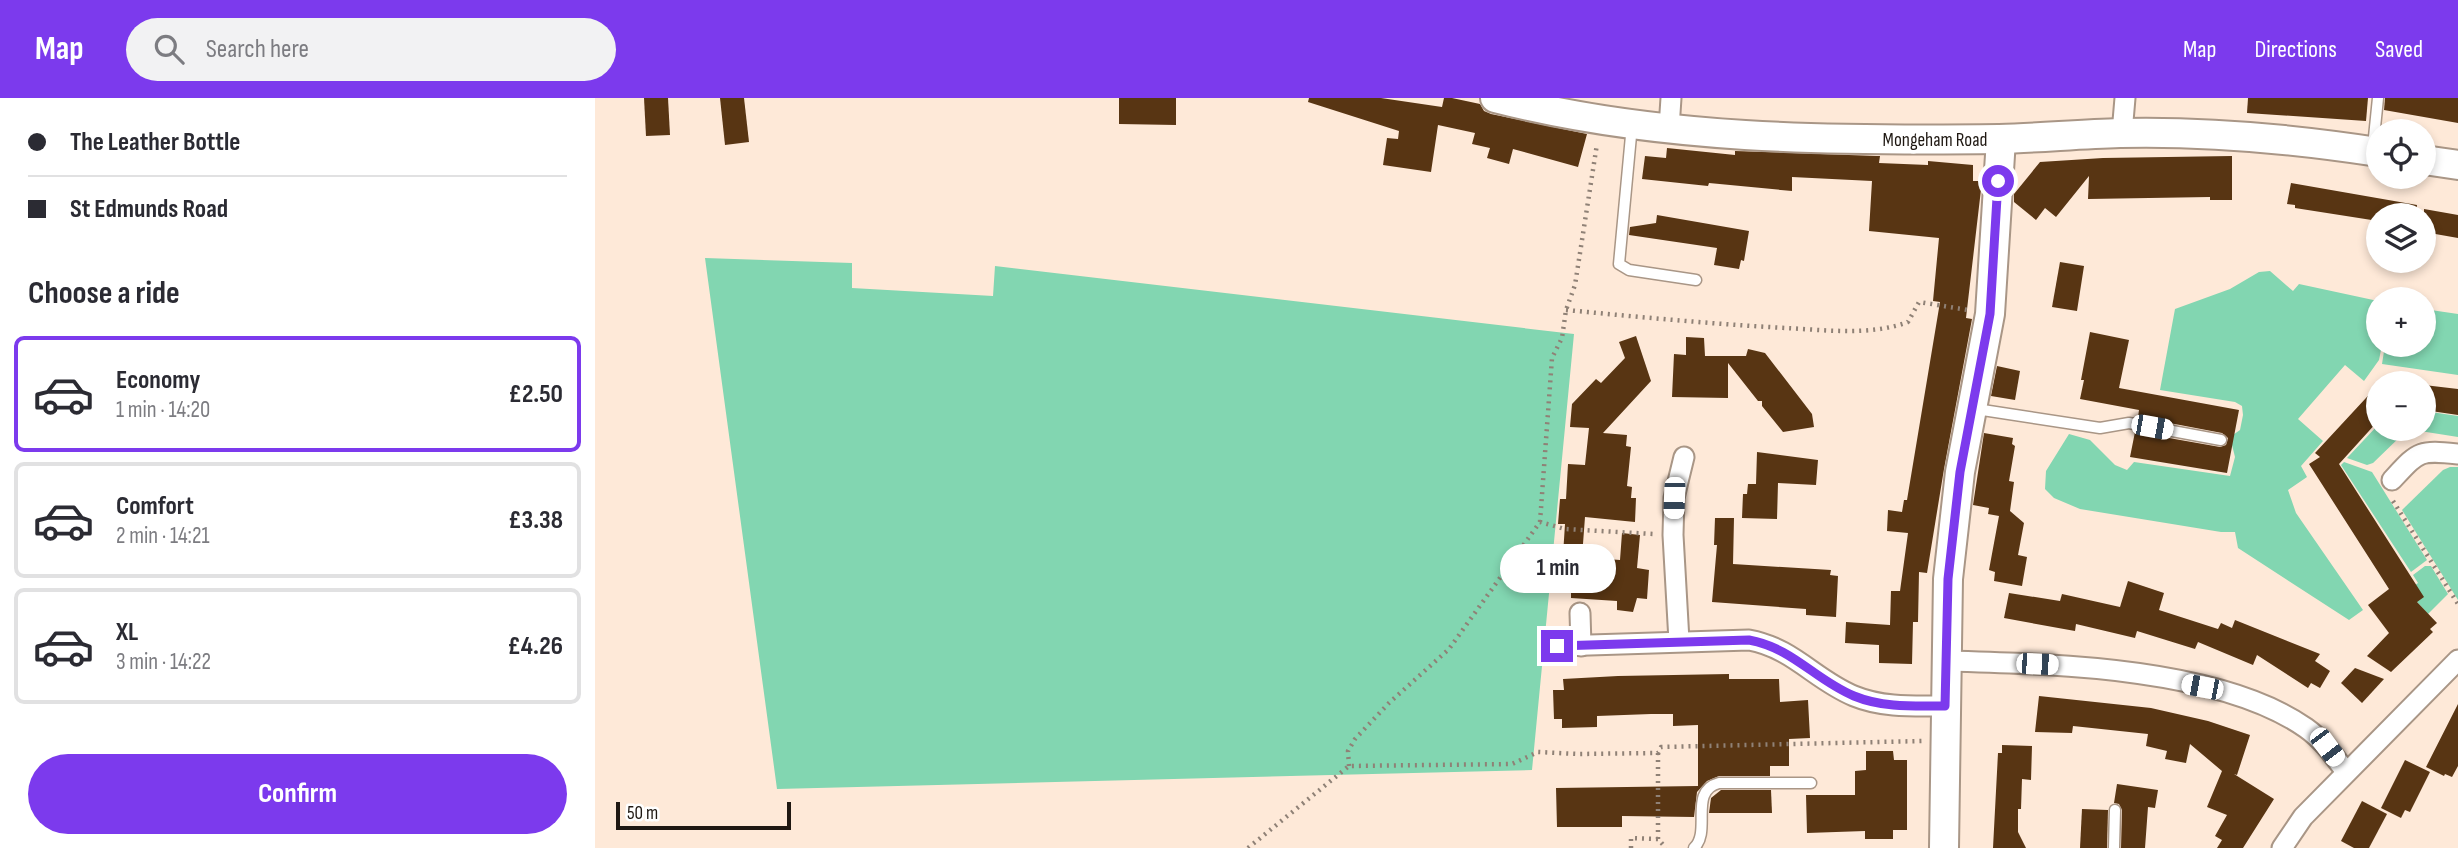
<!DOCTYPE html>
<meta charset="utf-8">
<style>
:root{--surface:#fff;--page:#f2f2f3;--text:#2b2b33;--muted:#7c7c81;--line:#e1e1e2;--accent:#7c3aed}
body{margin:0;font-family:"Sofia Sans Condensed",sans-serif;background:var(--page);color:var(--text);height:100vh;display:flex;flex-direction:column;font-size:26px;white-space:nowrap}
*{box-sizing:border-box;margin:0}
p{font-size:23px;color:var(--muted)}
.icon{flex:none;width:38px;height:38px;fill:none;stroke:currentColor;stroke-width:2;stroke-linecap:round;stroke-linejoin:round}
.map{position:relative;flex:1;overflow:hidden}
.drawer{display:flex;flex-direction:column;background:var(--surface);width:595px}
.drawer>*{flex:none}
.banner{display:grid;align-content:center;height:154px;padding:0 28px;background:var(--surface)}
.buttons{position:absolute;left:1771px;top:21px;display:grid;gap:14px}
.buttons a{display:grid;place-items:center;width:70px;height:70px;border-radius:50%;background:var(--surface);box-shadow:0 4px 10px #0003;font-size:35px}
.scale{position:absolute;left:21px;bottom:18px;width:175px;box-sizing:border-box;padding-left:7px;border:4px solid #1f1812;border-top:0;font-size:19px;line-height:24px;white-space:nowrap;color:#1f1812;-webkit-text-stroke:5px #fff;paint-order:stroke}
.end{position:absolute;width:32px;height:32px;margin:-16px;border:9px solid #7c3aed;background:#fff;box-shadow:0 0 0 4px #fff}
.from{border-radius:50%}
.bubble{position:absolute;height:49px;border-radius:24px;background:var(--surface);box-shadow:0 4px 10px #0003;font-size:23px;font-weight:700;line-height:49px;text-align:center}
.car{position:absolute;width:21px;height:42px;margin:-21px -10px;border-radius:9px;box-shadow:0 0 5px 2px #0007;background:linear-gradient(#fff 24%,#345 0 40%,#fff 0 76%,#345 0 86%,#fff 0)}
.banner b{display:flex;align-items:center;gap:24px;height:66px;font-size:26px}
.banner b+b{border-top:2px solid var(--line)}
.banner i{width:18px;height:18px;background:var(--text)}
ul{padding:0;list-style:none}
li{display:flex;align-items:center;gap:21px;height:116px;margin:0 14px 10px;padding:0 14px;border:4px solid var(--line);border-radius:10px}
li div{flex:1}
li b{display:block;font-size:26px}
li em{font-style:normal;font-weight:700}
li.current{border-color:var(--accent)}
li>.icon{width:63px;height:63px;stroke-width:1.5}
h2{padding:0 28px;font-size:32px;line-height:84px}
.action{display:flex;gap:14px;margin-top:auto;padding:14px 28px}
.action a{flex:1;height:80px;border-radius:42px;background:var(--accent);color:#fff;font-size:28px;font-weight:700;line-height:80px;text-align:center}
header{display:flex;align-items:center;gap:42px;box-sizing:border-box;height:98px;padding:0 35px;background:var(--accent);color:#fff}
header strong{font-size:33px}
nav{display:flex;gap:38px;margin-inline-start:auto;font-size:24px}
.search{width:490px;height:63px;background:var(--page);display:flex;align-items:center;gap:18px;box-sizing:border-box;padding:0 24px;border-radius:38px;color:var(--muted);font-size:26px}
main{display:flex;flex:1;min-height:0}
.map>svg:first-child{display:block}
.green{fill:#82d6b1}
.building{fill:#583513}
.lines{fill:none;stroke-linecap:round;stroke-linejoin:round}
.lane-casing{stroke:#a99686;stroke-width:13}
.street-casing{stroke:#a99686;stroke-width:23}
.secondary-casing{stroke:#a99686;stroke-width:32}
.path{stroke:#8f8176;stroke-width:4.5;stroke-dasharray:2 5;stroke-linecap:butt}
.lane{stroke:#fff;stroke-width:10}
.street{stroke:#fff;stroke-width:19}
.secondary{stroke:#fff;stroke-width:28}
.route{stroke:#7c3aed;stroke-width:9}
.labels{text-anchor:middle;stroke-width:7;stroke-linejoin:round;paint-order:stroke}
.street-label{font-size:19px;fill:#1f1812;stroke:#fff}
</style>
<header>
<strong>Map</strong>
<div class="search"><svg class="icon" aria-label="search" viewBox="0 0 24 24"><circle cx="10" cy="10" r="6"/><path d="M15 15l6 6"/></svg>Search here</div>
<nav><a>Map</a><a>Directions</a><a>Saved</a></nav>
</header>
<main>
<section class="drawer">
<div class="banner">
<b><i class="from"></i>The Leather Bottle</b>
<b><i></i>St Edmunds Road</b>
</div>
<h2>Choose a ride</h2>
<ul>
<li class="current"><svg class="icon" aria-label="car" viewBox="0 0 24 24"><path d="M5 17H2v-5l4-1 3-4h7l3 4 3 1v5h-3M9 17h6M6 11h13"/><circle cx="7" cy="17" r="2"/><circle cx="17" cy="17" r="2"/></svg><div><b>Economy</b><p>1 min · 14:20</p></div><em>£2.50</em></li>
<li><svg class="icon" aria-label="car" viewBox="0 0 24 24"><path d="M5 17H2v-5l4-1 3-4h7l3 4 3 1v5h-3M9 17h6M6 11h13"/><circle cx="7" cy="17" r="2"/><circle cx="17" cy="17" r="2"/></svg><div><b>Comfort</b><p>2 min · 14:21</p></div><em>£3.38</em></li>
<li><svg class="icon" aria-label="car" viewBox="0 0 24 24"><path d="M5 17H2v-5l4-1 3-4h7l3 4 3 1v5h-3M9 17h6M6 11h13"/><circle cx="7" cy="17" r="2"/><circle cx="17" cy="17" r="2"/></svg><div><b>XL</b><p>3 min · 14:22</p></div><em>£4.26</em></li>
</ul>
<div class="action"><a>Confirm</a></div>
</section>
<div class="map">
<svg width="1863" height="750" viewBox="0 0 1863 750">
<rect width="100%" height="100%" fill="#fee9d8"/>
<!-- green -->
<g class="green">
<path d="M110,160l147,5v25l141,8 2,-30 579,68 -42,436 -755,19z"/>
<path d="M1675,173l23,20 6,-7 79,17v44h4l-3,15 -15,21 -19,-16 -47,54 25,22 -22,25 6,11 -19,13 8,23 67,97 -14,10 -111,-72 -3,-16h-14l-141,-23 -26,-11 -9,-9 1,-18 23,-37 21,6 25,25 12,5 7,-8 96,14 5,-19 -5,-20 10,-7 3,-15 -1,-9 -7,-4 -75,-12 15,-81 55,-20 29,-17z"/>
<path d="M1829,211l34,5v61l-76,-11 3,-19h39z"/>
<path d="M1829,313l34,5v21l-38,-6h-11l-3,-2h18z"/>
<path d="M1783,327v4h24l1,5 -30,29 -6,2 -20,-7z"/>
<path d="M1749,364l28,10 55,88 -16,12 -70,-107z"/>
<path d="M1855,369h8v133l-56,-90 41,-40z"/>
<path d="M1830,468h6l17,28 -20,20 -21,-23 11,-8 -5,-8z"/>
</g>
<!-- building -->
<g class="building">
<path d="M49,0h24l2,37 -24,1z"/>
<path d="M125,0h24l5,44 -24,3z"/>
<path d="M524,0h57v27l-57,-1z"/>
<path d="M714,0h72l61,9 2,-9h8l28,6 4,7 7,3 96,20 -9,33 -65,-18 -4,15 -22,-6 3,-10 -18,-4 3,-11 -37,-8 -7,47 -48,-7 4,-27 11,1 1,-8 -91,-29z"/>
<path d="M1653,0h120l-2,23 -119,-8z"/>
<path d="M1790,0h73v25l-74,-13z"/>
<path d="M1072,50l68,7v-4l142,5h3l-1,7 49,2v-4l45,4v16h9l-16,137 6,1 -28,150 -17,104 -8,-1 -1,50h-5l-1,42 -33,-1v-18l-34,-2 1,-21 44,3 1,-34h9l8,-58 -21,-2 1,-21 14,2 2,-12h3l33,-198 -7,-1 6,-63 -70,-7 3,-50 -80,-4v14l-83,-8 -1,3 -66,-7 3,-23 21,2z"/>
<path d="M1637,58v44h-22v-3l-122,2 1,-23 -33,41 -11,-9 -9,12 -22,-18v-8l26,-32 63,-4z"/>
<path d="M1696,85l126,22 -1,10h-38v6l-83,-13v-3l-8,-1z"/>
<path d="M1829,111l34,6v23l-34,-6z"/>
<path d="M1062,117l92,16 -5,30 -3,-1 -2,9 -25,-4 3,-17 -88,-13 1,-8 26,-4z"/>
<path d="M1465,164l24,4 -7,45 -25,-4z"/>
<path d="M1495,234l39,8 -10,48 120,22 -12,63 -97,-16 5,-25 85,15 6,-2 2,-7 -6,-5 -84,-16 1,-7 -59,-11 4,-19h-3z"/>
<path d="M1041,238l15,45 -48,52 24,2 -1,11 5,1 -4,39 5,1 -1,11h5l-1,24 -50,-5 -3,40 38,3 2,-27 18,2 -3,33 12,2 -2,29 -10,-1 -4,14 -16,-2v-9l-46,-3v-11l-10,-1 4,-62h-7l2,-25h6l2,-35 17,1 4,-37 -19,-1 2,-23 24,-25 5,4 24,-25 -6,-16z"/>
<path d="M1091,239l18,1 1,18h41l2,-7 17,4 47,61 2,13 -31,5 -21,-26v-5h-4l-30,-38v35l-56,-1 2,-43 12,1z"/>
<path d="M1402,268l23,5 -5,29 -24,-4z"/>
<path d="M1783,287v36l-39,43 85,133 -7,5 20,21 -7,6 3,3 -42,40 -24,-16 22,-23 -21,-28 21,-16 -80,-125 11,-7 -5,-4z"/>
<path d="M1829,287l34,4v26l-34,-5z"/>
<path d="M1389,335l29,5 -1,6 3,2 -6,35 5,1 -4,29 14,12 -6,32 9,2 -5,29 -28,-5 1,-9 -6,-2 10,-54 -11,-2 1,-6 -16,-3z"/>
<path d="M1162,354l61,8 -2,25 -38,-2 -1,36 -35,-1 1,-24h4l1,-10h8z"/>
<path d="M1120,420h19l-1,46 98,6 -1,5 8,1 -2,41 -30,-2v-6l-94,-7 5,-57h-3z"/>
<path d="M1533,483l36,12 -5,17 59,19 3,-6 11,5 3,-8 85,34 -5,7 15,10 -10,17 -9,-5 -3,5 -51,-33 -4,10 -55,-23 -3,7 -58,-18 -2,7 -59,-14 -1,7 -71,-13 5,-25 51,8 2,-7 58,13z"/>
<path d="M1760,570l29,11 -22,24 -21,-20z"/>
<path d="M1134,576v5h50l1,23 28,-2 2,38 -21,1v27h-19v10h-51l-12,5 -10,11 -3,25 -72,-1v11h-65l-1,-39 142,-2v-61l-25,1v-12h-22l-54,2v11l-35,1v-9h-8l-1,-29h11l-1,-11 55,-3z"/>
<path d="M1444,598l112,12 57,13 42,14 -13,40 -3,-1 40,25 -31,49h-26l5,-8 -7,-4 12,-21 -20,-8 15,-36 -32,-27 -4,19 -21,-4 2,-8 -21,-5 2,-12 -75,-8 -1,7 -37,-1z"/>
<path d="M1863,606v62l-6,11 -7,-3 -1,2 -18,-9z"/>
<path d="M1407,647l30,1 -1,34 -9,-1 -1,30h-3v23l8,16h-33l5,-95h4z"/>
<path d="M1271,653h27l1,9h13v70h-14v9h-28v-8l-58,2 -1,-38h49v-24l11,-1z"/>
<path d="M1810,662l25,12 -20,40 -5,-2 -4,8 -20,-10z"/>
<path d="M1522,686l41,6 -3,18 -7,-1 -3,41h-24l1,-38 -3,-6 -5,-1z"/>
<path d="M1126,692h50l1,23h-63l2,-15z"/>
<path d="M1767,703l25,13 -18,34h-15l-13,-7z"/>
<path d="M1487,711l26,1 -1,38h-27z"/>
</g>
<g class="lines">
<defs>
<g id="lane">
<path d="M1037,27l-13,139 10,6 67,10"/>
<path d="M1778,49l5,-49"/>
<path d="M1381,311l124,19 29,-5 92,17"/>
<path d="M1099,750c18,-17 -6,-57 25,-65h92"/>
<path d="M1519,750l1,-38"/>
</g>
<g id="street">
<path d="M1074,30l2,-30"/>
<path d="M1527,35l3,-35"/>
<path d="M1797,382c27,-29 26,-30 66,-26"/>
<path d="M985,515l1,33"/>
<path d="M1084,543l-6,-106 1,-37 10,-41"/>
<path d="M963,548l191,-6c44,8 66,40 105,56 29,12 61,10 91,10"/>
<path d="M1352,563c105,3 272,6 359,67 17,12 28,28 40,44"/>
<path d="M1687,750l21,-31 155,-157"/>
</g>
<g id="secondary">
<path d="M900,0c163,42 336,43 504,41 40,-1 81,-5 121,-6 86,-2 173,6 258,19"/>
<path d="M1829,62l34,5"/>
<path d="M1349,750l4,-269 12,-107 30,-158 11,-175"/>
</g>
</defs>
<!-- lane casing -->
<use href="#lane" class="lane-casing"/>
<!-- street casing -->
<use href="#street" class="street-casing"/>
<!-- secondary casing -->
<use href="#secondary" class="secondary-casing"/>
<!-- path -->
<g class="path">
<path d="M971,212c73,7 146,14 220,18 39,2 85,8 122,-6l11,-20 49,8"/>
<path d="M1798,403l65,103"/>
<path d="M945,424l12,-164 10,-20 4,-28 9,-25 22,-141"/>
<path d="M1063,655v86l8,9"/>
<path d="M754,668l-1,-15 7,-12 34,-36 60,-54 91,-127 25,7 88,5"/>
<path d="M653,750l101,-82 163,-2 26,-12 40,2 80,-1 3,-6 261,-6"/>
<path d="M1036,750v-10l27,1"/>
</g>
<!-- lane -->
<use href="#lane" class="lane"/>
<!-- street -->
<use href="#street" class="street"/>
<!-- secondary -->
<use href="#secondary" class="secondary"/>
</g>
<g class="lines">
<!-- route -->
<path class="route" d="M962,548l192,-6c44,8 66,40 105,56 29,12 61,10 91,10l3,-127 12,-107 30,-158 8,-133"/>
</g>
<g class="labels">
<!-- street labels -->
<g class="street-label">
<text x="1340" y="48">Mongeham Road</text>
</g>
</g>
</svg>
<div class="buttons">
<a><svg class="icon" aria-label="locate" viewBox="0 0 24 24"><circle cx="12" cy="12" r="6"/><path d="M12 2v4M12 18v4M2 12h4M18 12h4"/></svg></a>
<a><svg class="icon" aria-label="layers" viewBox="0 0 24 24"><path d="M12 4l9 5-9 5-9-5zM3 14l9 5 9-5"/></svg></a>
<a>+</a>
<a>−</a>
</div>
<div class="scale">50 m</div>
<i class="end from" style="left:1403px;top:83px"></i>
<i class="end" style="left:962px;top:548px"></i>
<div class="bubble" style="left:905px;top:446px;width:116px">1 min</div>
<i class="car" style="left:1557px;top:329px;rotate:100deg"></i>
<i class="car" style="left:1079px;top:400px;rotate:182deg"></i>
<i class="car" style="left:1442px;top:566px;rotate:92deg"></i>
<i class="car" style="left:1607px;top:589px;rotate:281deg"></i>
<i class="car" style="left:1732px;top:649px;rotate:143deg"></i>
</div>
</main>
